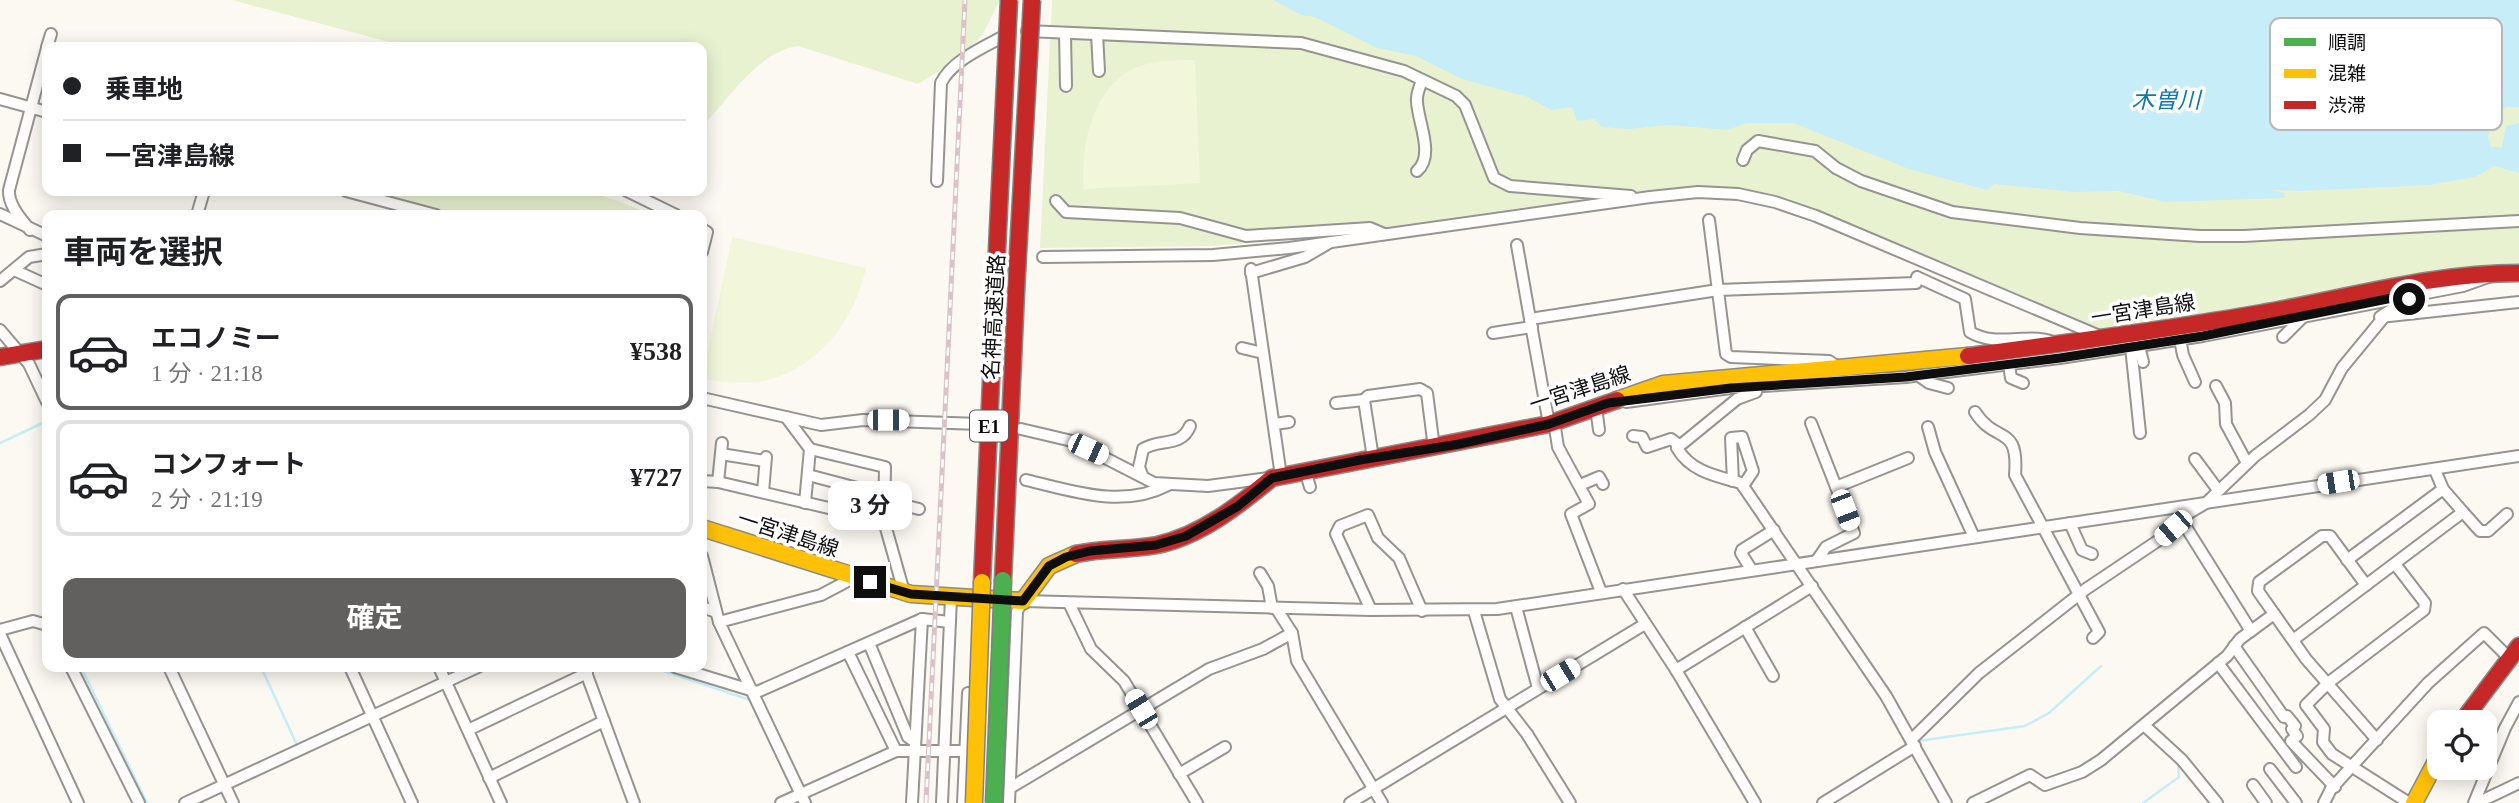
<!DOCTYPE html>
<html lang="ja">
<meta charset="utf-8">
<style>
:root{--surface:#fff;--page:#f6f6f6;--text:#202124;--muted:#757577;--line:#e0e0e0;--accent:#61605e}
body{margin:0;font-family:"Times New Roman","Noto Sans JP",serif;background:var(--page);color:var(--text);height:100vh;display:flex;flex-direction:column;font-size:26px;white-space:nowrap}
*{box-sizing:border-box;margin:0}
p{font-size:23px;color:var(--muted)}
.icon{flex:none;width:38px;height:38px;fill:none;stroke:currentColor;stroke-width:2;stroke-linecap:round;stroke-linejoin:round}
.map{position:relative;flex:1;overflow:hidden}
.panel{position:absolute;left:42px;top:210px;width:665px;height:462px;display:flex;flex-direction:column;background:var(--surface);border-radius:14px;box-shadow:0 4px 18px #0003}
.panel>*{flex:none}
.guide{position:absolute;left:42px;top:42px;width:665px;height:154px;border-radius:14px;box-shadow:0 4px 18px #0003;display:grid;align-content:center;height:154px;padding:0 21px;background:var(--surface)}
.fabs{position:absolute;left:2427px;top:710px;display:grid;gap:14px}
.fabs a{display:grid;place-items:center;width:70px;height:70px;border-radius:14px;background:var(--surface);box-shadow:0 4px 18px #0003;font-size:35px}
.end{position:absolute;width:32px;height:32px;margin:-16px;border:9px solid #0e0e0e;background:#fff;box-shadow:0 0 0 4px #fff}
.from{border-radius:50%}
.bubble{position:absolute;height:49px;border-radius:14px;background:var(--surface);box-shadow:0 4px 18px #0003;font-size:23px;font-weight:700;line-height:49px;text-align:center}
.car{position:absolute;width:21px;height:42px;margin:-21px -10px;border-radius:9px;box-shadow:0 0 5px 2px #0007;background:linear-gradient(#fff 24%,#345 0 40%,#fff 0 76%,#345 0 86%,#fff 0)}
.guide b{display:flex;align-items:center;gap:24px;height:66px;font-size:26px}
.guide b+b{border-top:2px solid var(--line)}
.guide i{width:18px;height:18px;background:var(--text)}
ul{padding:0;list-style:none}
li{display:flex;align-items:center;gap:21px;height:116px;margin:0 14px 10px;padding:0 7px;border:4px solid var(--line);border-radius:14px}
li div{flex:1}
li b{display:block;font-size:26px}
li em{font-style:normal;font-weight:700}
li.selected{border-color:var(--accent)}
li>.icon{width:63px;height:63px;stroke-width:1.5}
h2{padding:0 21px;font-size:32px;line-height:84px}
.button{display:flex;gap:14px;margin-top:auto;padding:14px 21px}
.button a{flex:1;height:80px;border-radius:14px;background:var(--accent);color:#fff;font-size:28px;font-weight:700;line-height:80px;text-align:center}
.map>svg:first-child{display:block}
.green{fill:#e9f2d0}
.pitch{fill:#f2f6db}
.water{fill:#c6edf8}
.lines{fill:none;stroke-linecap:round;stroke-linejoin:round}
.stream{stroke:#c6edf8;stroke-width:2.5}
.street-casing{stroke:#959491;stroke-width:14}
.slow-casing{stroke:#8c8a87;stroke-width:19}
.jam-casing{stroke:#8c8a87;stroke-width:19}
.street{stroke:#fffefd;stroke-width:10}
.slow{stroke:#ffc107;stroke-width:16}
.jam{stroke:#c62828;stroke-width:16}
.rail-casing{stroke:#d9c3c7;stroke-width:5}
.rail{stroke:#fff;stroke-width:2.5;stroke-dasharray:8;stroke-linecap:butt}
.fast-bridge-casing{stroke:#82817e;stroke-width:19;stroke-linecap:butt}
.slow-bridge-casing{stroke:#82817e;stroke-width:19;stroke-linecap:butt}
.jam-bridge-casing{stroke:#82817e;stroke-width:19;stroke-linecap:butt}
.fast-bridge{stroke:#4caf50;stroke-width:16}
.slow-bridge{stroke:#ffc107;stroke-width:16}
.jam-bridge{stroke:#c62828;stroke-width:16}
.route{stroke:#0e0e0e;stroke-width:9}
.labels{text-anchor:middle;stroke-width:7;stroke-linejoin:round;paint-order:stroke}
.shield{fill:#fff;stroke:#565656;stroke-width:2}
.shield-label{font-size:19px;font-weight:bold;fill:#0e0e0e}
.street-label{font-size:21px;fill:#0e0e0e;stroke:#fff}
.water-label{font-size:23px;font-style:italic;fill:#0c7aab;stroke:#fff}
.key{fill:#fff;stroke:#b7b7b7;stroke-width:2}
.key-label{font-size:19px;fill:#0e0e0e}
</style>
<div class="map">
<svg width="2519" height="803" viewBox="0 0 2519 803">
<rect width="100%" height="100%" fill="#fcf9f2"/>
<!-- green -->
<g class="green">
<path d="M232,0h768l-18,36 -31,28 -33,20 -120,-38c-39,6 -63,45 -89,73l-7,3v-75h-294z"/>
<path d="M1052,0h253l214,93 46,13 922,56 32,5v97l-415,66 -286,-120c-65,-23 -101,-27 -169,-20l-319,45 -117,11 -173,2z"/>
<path d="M2519,103v23l-27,33 -12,-30 16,-20z"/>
<path d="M356,191h234l65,24h-206z"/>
</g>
<!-- pitch -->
<g class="pitch">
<path d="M1195,60l5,123 -116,6c-4,-40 7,-98 47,-119 19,-10 43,-10 64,-10z"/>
<path d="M732,237l134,31c-11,51 -46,99 -99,112 -21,5 -44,2 -65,-1z"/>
</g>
<!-- water -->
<path class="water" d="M1273,0h1246v107h-12l-12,6 -7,23 3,11h11l4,-21 13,-3v50l-25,-7 -19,11 -46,8 -128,6 -30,-1 13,3 1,5 -120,4 -46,-11 -45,1 -80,-8 -7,6 -78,-21 -116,-46h-46l-20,7 -57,-5 -42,4 -26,-2 -8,-8 -17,2 -5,-14 -21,3 -23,-13 -66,-18 -46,-23 -39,-8 -62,-31 -14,-2z"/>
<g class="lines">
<!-- stream -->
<g class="stream">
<path d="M0,443l47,-22"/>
<path d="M81,667l66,136"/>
<path d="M261,667l36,78 3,-1"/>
<path d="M652,667l98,33"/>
<path d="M1918,741l107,-15 24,-13 52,-47"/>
<path d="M2143,803l36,-26 -1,-13"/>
</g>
<defs>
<g id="street">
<path d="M1027,31l274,12 103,28 52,25 9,9 29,73 16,8 121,10"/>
<path d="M1065,33l1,53"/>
<path d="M1097,34l2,37"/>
<path d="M47,47l4,-13"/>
<path d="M0,99l47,13"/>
<path d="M1743,160l4,-10 11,-9 57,10 21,17 25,13 91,31 128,16 120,8h44l275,-15"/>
<path d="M1417,171c18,-15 1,-49 0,-69 -1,-8 3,-15 5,-22"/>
<path d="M937,181l4,-98c11,-23 45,-37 67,-49"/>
<path d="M346,191l90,24"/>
<path d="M627,191l49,24"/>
<path d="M1056,201l10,11 114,6 66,18 124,-8 14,6"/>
<path d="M0,214l47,22"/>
<path d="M197,215l7,-24"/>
<path d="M1709,220l17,134 5,3 98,4 6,4"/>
<path d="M702,229l5,3 -5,20"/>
<path d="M30,230c-9,-11 -22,-25 -21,-40l38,-142"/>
<path d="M1517,245l13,74"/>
<path d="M1043,257l170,-2 76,-7 361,-51 48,-5 40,2 37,8 41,14 286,121"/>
<path d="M1251,269l30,207"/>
<path d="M14,270l33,15"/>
<path d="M1251,273l54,-16 24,-14"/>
<path d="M0,281l29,-24 18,-3"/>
<path d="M2411,297l-31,20 139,-15"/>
<path d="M0,330l29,34 18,38"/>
<path d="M1493,333l39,-6"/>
<path d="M2283,337l20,-20"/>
<path d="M2180,339l3,16 12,27"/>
<path d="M2139,346l4,16"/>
<path d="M2131,347l9,86"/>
<path d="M1242,348l21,5"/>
<path d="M2009,365l2,13 12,5"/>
<path d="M1919,376l10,7 19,5"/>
<path d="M2216,386l9,17 1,21 21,39"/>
<path d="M1756,392l-19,7 -60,49c14,24 39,28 64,35l145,213 60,107"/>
<path d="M702,398l119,27 42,-5 117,4"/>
<path d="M1626,402l105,-14 175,-11 154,-19 143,-22 260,-50 31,-11"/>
<path d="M1336,403l28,-3"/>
<path d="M1596,407l3,23"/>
<path d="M1975,412c21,33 44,11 40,63l84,157 -6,6"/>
<path d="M786,417l24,32 -5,54"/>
<path d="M1554,421l4,26 31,57 -18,10 30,78"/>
<path d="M1811,423l43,110 -28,14 -9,13"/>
<path d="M1274,424l15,-2"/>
<path d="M1549,424l-19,-105 188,-29 198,-7 1,-6 48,22 5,33c28,17 61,-2 88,12"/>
<path d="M1928,427l7,25 39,85"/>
<path d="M1021,429l51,12 82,42 54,3 61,-8"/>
<path d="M1633,436l9,1 5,10 24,-8 8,6"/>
<path d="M721,454l44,7"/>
<path d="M1373,458l-9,-58 4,-4 52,-7 7,4 7,55"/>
<path d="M2195,459l23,31"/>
<path d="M1305,470l5,17"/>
<path d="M808,475l76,20"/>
<path d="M1143,477l-4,-10 4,-18c17,-11 38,-1 47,-23"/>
<path d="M1026,480c47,11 96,29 142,5"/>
<path d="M702,481l16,1 166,39 1,-54 -75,-18"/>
<path d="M1733,481l-2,-43 11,-1 11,34 -10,15"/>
<path d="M718,482l4,-39"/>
<path d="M1580,485l19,-8 4,7"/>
<path d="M1836,487l72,-29"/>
<path d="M763,492l3,-35"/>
<path d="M884,500l35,9"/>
<path d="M2463,512l17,19h8l19,-17"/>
<path d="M2179,516l72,115"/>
<path d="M884,521l20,71"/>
<path d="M2070,523l12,27 10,4"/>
<path d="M702,556l17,66 86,181"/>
<path d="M2347,560l96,-71"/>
<path d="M2395,564l30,39 -1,7 -96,73 -22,22 18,24 -1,13 9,12 77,49"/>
<path d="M1751,569l-10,-16 1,-3 32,-20"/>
<path d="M1260,573l8,13 4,22"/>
<path d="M2366,585l-36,-49h-8l-63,46 -1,9 48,68 71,81"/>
<path d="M1623,589l53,81 79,133"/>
<path d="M1069,603l22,46 33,32 73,122"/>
<path d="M702,607l14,5"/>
<path d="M1516,607l22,81"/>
<path d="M1276,608l16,25 5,28 85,142"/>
<path d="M1371,610l-35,-76 4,-8 28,-11 10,23 21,20 23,53"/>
<path d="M1474,611l26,88 27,35 43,69"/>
<path d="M922,619l28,3"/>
<path d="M719,622l102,-27 34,-18"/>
<path d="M1745,627l28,49"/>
<path d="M0,630l33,-9 14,4"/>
<path d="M0,634l78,169"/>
<path d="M2293,640l170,-128 -20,-23 -8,-19"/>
<path d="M869,643l39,94 7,5"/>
<path d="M2234,646l50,71 3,-1 8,10 -3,3 5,7 -6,5 44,46"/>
<path d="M848,652l48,99"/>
<path d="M2218,663l78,104"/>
<path d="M71,667l68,136"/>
<path d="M169,667l64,136"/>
<path d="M350,667l62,136"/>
<path d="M439,667l62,136"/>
<path d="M584,667l50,136"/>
<path d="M675,667l82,25 165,-73 -10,184"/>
<path d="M1676,670l136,-84"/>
<path d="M2145,726l37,34 35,43"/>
<path d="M468,730l119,-57"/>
<path d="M1911,740l68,-67 107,-84 73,-49 30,-27 17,-10 49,-47 54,-41 16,-15 17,-32 42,-51"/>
<path d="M2270,769l26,34"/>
<path d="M1179,774l46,-27"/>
<path d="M489,778l115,-57"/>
<path d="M2253,785l13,18"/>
<path d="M1010,788l199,-119 54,-20 29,-16"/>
<path d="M185,803l293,-136"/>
<path d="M781,803l115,-52h69"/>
<path d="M942,803l9,-205"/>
<path d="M963,803l5,-110"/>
<path d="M1009,803l8,-192 6,-10 348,9 126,-1 1022,-153"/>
<path d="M1350,803l295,-179"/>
<path d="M1823,803l92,-57"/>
<path d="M1973,803l57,-28 15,10 37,-13 19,-12 126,-104 13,-17 34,-25"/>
<path d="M2324,803l7,-14 97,-106 56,-50 25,25"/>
<path d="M2474,803l31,-75 14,-26"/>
<path d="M2477,803l42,-20"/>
</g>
<g id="slow">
<path d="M1617,400l46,-16 305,-28"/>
<path d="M702,528l209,66 112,7 26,-35 27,-12"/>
<path d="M2414,803l26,-49"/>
</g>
<g id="jam">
<path d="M1968,356c98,-13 197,-26 294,-43 86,-15 170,-40 257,-40"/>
<path d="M0,357l47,-8"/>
<path d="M1076,554c27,-6 54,-4 81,-9 43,-9 81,-39 115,-67l277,-54 68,-24"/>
<path d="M1003,580l14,-309"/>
<path d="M982,582l14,-312"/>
<path d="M2461,723l58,-77"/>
</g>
</defs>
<!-- street casing -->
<use href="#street" class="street-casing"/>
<!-- slow casing -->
<use href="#slow" class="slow-casing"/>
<!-- jam casing -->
<use href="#jam" class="jam-casing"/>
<!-- street -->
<use href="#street" class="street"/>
<!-- slow -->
<use href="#slow" class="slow"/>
<!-- jam -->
<use href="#jam" class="jam"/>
<defs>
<path id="rail" d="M926,803l39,-803"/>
</defs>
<!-- rail casing -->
<use href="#rail" class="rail-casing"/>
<!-- rail -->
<use href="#rail" class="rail"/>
<defs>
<path id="fast-bridge" d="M994,803l9,-223"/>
<path id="slow-bridge" d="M974,803l8,-221"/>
<g id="jam-bridge">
<path d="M996,270l13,-270"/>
<path d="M1017,271l15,-271"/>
</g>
</defs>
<!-- fast-bridge casing -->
<use href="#fast-bridge" class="fast-bridge-casing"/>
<!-- slow-bridge casing -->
<use href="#slow-bridge" class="slow-bridge-casing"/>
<!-- jam-bridge casing -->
<use href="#jam-bridge" class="jam-bridge-casing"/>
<!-- fast-bridge -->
<use href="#fast-bridge" class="fast-bridge"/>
<!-- slow-bridge -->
<use href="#slow-bridge" class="slow-bridge"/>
<!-- jam-bridge -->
<use href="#jam-bridge" class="jam-bridge"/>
</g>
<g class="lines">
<!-- route -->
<path class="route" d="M870,582l41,12 112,7 26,-35 17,-9 24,-6 66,-6 30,-9 52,-30 34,-28 88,-18 99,-16 90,-20 59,-21 123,-15 175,-11 154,-19 143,-22 209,-42 -3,5"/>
</g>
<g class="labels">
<!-- shield labels -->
<rect class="shield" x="970" y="410.5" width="38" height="31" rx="5"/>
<g class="shield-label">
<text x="989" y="433">E1</text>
</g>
<!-- street labels -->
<g class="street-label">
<text transform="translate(2143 310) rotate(-9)" y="7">一宮津島線</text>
<text transform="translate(994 317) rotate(-87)" y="7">名神高速道路</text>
<text transform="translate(1580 389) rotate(-18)" y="7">一宮津島線</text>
<text transform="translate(788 534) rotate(18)" y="7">一宮津島線</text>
</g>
<!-- water labels -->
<g class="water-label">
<text x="2166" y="108">木曽川</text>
</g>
</g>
<!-- legend -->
<rect x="2270" y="18" width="232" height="112" rx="10" class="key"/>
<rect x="2284" y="38" width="32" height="8" fill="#4caf50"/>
<rect x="2284" y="69" width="32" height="9" fill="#ffc107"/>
<rect x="2284" y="101" width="32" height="8" fill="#c62828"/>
<g class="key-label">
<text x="2328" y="49">順調</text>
<text x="2328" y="80">混雑</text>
<text x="2328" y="112">渋滞</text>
</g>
</svg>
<div class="fabs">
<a><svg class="icon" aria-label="locate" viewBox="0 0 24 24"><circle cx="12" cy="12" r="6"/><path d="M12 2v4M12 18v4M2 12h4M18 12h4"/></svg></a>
</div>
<i class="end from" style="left:2409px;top:299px"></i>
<i class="end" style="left:870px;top:582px"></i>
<div class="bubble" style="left:828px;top:481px;width:84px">3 分</div>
<i class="car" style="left:888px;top:420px;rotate:90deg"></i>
<i class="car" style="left:1088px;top:449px;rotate:115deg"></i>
<i class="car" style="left:2338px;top:482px;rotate:261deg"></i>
<i class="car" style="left:1845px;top:510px;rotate:159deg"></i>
<i class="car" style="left:2173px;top:528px;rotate:229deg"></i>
<i class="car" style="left:1560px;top:675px;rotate:59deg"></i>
<i class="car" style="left:1141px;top:709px;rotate:329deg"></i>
<div class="guide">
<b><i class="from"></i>乗車地</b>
<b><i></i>一宮津島線</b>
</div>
<section class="panel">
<h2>車両を選択</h2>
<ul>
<li class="selected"><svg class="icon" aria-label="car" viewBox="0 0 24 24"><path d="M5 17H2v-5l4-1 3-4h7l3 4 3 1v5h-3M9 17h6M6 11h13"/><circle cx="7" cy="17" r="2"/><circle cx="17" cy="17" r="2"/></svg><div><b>エコノミー</b><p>1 分 · 21:18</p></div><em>¥538</em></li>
<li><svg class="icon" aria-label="car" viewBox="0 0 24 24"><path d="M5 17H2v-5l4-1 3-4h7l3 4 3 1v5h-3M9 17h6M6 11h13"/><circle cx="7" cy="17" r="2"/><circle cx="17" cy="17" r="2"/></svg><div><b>コンフォート</b><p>2 分 · 21:19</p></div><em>¥727</em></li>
</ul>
<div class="button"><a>確定</a></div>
</section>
</div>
